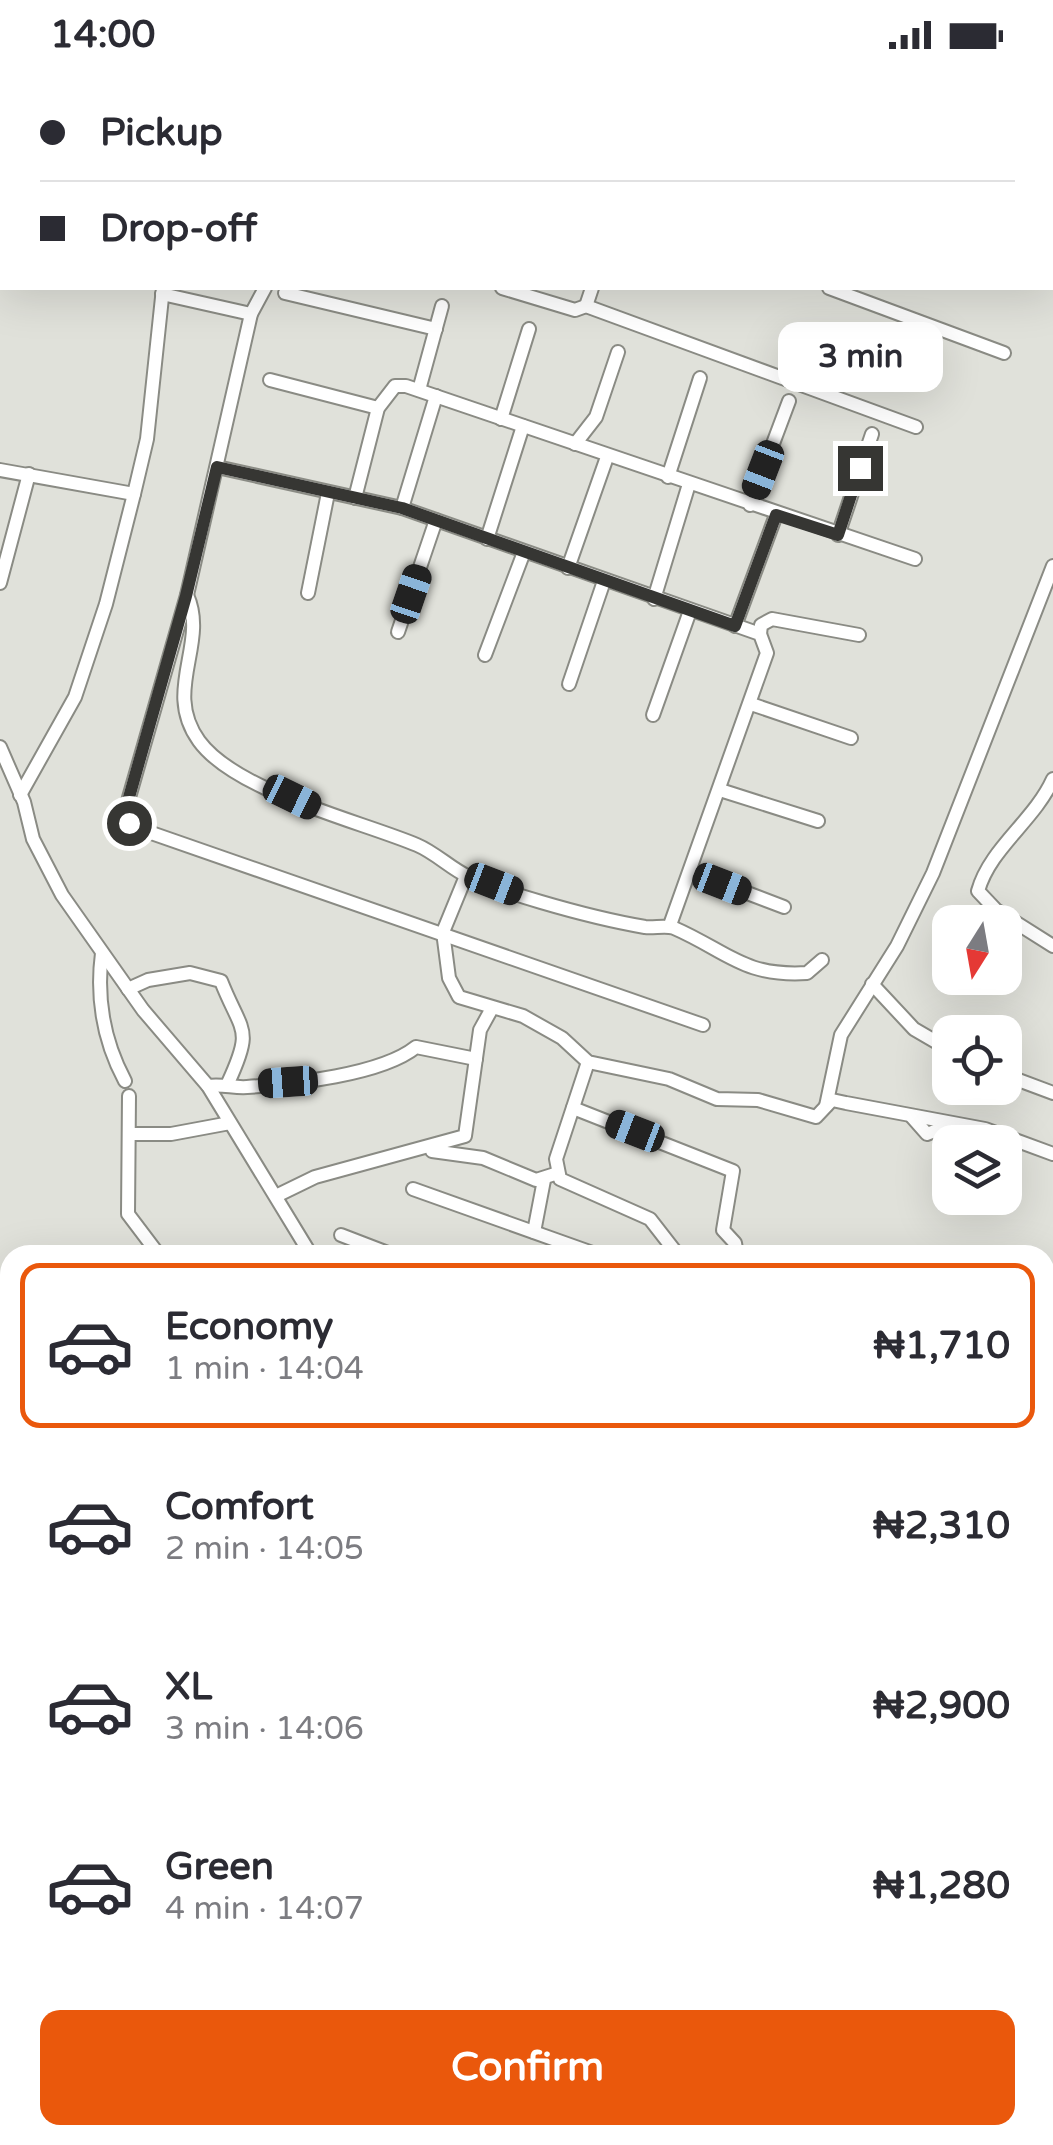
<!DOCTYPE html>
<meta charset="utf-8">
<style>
:root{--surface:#fff;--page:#f7f7f7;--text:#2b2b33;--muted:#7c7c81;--line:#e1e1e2;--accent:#ea580c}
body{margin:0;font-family:"Varela Round",sans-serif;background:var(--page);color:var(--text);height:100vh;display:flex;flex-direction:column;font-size:38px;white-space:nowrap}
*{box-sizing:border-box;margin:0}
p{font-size:32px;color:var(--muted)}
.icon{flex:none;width:55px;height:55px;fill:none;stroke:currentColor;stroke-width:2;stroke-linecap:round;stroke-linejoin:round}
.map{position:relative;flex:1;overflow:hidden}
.details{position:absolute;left:0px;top:1175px;width:1055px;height:900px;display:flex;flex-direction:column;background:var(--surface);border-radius:30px 30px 0 0;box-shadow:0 10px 40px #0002}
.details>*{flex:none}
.top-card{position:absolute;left:0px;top:0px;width:1055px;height:220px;box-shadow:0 10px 40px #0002;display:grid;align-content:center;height:220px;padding:0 40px;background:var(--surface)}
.needle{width:65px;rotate:191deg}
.fabs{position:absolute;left:932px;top:835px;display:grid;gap:20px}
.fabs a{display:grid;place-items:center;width:90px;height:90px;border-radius:20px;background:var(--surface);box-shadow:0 10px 40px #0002;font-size:50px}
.end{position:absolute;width:45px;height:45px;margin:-22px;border:12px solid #363633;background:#fff;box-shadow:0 0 0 5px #fff}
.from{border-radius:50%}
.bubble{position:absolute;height:70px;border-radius:20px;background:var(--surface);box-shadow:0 10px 40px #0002;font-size:32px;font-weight:700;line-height:70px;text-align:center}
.car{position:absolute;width:30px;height:60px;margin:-30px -15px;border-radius:12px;box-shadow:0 0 8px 2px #0007;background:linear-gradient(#222 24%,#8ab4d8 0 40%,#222 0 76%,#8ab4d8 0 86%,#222 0)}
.top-card b{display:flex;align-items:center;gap:35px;height:95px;font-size:38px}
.top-card b+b{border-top:2px solid var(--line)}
.top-card i{width:25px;height:25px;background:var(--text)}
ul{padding:18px 0 0;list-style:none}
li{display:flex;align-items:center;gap:30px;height:165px;margin:0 20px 15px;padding:0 20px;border:5px solid transparent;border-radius:20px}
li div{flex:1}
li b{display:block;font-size:38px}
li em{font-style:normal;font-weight:700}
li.on{border-color:var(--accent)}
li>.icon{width:90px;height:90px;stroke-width:1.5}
.cta{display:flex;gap:20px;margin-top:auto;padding:20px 40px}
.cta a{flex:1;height:115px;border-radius:20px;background:var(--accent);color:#fff;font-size:40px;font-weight:700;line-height:115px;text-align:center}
.status{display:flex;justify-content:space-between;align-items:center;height:70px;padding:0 50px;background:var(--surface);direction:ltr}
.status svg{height:28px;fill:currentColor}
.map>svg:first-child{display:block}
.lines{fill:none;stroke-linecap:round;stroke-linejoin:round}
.minor-casing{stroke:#8a8b84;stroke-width:16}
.major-casing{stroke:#bfbfbe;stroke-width:19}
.minor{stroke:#fff;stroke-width:12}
.major{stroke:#c6c88c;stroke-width:15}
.route{stroke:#363633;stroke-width:12}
</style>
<div class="status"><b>14:00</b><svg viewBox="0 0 49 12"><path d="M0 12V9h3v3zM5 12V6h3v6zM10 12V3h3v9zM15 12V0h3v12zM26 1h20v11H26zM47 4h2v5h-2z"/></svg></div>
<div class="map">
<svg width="1053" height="2075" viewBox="0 0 1053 2075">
<rect width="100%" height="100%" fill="#e0e1da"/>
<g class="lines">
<defs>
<g id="minor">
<path d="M405,0l4,2"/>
<path d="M206,2l1,-2"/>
<path d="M605,2l1,-2"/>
<path d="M265,218l-14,26 -64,281 -63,220 13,13 566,197"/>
<path d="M502,218l73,22 11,-4 330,121"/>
<path d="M829,218l175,65"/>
<path d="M285,223l151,36"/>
<path d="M162,224l89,20"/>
<path d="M586,236l6,-18"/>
<path d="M270,310l108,28"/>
<path d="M419,320l23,-84"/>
<path d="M501,349l28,-90"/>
<path d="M575,374l21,-27 22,-65"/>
<path d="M217,397l185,41 358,126 7,19 -97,272"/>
<path d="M0,400l134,24 13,-55 16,-151"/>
<path d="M668,407l32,-99"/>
<path d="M355,428l23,-90 17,-22h11l509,173"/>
<path d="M750,435l39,-104"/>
<path d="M402,438l34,-112"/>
<path d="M838,465l34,-101"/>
<path d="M487,469l36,-113"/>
<path d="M568,498l39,-111"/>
<path d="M0,513l29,-109"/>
<path d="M308,523l20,-100"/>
<path d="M187,525c22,49 -25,95 12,146 37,51 161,80 218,104 19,8 34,24 52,32 22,9 48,18 72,25 34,10 69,19 104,25 9,1 22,-2 29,1 53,23 69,49 133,45l15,-13"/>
<path d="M654,529l35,-115"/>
<path d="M735,556l41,-111"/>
<path d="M398,562l38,-112"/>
<path d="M760,564l1,-9 11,-6 87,16"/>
<path d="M485,585l39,-103"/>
<path d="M569,614l35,-103"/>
<path d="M751,634l100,34"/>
<path d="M653,645l37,-104"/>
<path d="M0,677l24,55 9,37 29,56 81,115 65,76 103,169"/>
<path d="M1053,709c-19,42 -63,69 -75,112l18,19 57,36"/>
<path d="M720,720l98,31"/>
<path d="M20,725l55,-98 31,-93 28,-110"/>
<path d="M692,802l92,35"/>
<path d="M466,806l-23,56 6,46 10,19 64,19 39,22 26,24 81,17 48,20 41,1 58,17 16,-17 14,3 139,26 68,25"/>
<path d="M102,883c-6,46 1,87 23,128"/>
<path d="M872,914l42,45 36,21"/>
<path d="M128,919l20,-9 42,-7 31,8c21,53 33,46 7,102"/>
<path d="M588,992l-32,97 4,20 90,40 28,36"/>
<path d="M1005,1005l48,18"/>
<path d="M208,1016c14,-2 26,2 39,1 46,-3 134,-12 169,-40l60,12"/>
<path d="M129,1026l-1,118 31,41"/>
<path d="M826,1036l15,-71 56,-89 36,-73 120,-307"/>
<path d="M573,1038l160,63 -10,59 12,13 2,12"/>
<path d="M912,1047l15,17 23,-9"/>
<path d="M132,1064h39l59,-11"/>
<path d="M432,1081l51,7 53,22 22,-7"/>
<path d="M413,1119l185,66"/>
<path d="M276,1126l39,-19 150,-41 15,-106 11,-20"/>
<path d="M534,1162l10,-52"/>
<path d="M341,1165l52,20"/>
<path d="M1045,1443l8,-16"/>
<path d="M1045,1565l8,-28"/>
<path d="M0,1884l10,2"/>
<path d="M1045,1887l8,3"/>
<path d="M1045,1997l8,-3"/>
<path d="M164,2065l41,10"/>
<path d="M298,2075l8,-10"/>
<path d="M613,2075l5,-10"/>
</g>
<g id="major">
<path d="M519,0l7,2"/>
<path d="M1052,194h1"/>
</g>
</defs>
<!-- minor casing -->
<use href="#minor" class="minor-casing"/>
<!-- major casing -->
<use href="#major" class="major-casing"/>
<!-- minor -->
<use href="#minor" class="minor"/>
<!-- major -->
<use href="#major" class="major"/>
</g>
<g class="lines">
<!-- route -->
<path class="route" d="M129,753l-5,-8 62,-219 31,-129 185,41 333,118 41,-111 62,20 22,-67"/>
</g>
</svg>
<div class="fabs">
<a><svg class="needle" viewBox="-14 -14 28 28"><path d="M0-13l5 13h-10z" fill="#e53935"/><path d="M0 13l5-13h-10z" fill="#7c7c81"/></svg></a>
<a><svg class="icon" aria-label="locate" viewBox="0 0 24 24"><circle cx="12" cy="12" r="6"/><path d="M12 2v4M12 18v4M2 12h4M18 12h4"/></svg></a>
<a><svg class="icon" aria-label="layers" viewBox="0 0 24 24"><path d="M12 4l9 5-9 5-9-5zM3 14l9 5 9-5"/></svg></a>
</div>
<i class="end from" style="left:129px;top:753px"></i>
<i class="end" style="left:860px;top:398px"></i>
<div class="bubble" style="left:778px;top:252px;width:165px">3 min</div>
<i class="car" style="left:763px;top:400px;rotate:201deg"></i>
<i class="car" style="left:411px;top:524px;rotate:19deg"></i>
<i class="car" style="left:292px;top:727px;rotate:116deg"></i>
<i class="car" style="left:494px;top:814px;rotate:111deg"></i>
<i class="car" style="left:722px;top:814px;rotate:111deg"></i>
<i class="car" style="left:288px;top:1012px;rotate:266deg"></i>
<i class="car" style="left:635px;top:1061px;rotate:291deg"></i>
<div class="top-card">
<b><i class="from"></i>Pickup</b>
<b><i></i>Drop-off</b>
</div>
<section class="details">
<ul>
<li class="on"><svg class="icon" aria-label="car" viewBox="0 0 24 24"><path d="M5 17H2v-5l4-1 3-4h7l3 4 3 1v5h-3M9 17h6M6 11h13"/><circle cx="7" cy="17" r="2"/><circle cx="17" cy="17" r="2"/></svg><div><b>Economy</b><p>1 min · 14:04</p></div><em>₦1,710</em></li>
<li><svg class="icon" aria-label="car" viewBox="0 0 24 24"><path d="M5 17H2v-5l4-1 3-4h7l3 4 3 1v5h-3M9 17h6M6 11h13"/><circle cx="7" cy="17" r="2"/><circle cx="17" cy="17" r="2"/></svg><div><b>Comfort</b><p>2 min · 14:05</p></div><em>₦2,310</em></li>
<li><svg class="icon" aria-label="car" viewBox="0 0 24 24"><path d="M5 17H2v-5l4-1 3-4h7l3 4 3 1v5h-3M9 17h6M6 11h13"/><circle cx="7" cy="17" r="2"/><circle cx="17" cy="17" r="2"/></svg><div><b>XL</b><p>3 min · 14:06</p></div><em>₦2,900</em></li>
<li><svg class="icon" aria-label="car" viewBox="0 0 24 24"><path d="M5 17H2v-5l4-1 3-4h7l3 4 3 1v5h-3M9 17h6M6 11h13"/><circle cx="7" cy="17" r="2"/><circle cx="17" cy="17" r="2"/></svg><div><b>Green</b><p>4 min · 14:07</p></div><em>₦1,280</em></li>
</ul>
<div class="cta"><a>Confirm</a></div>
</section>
</div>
